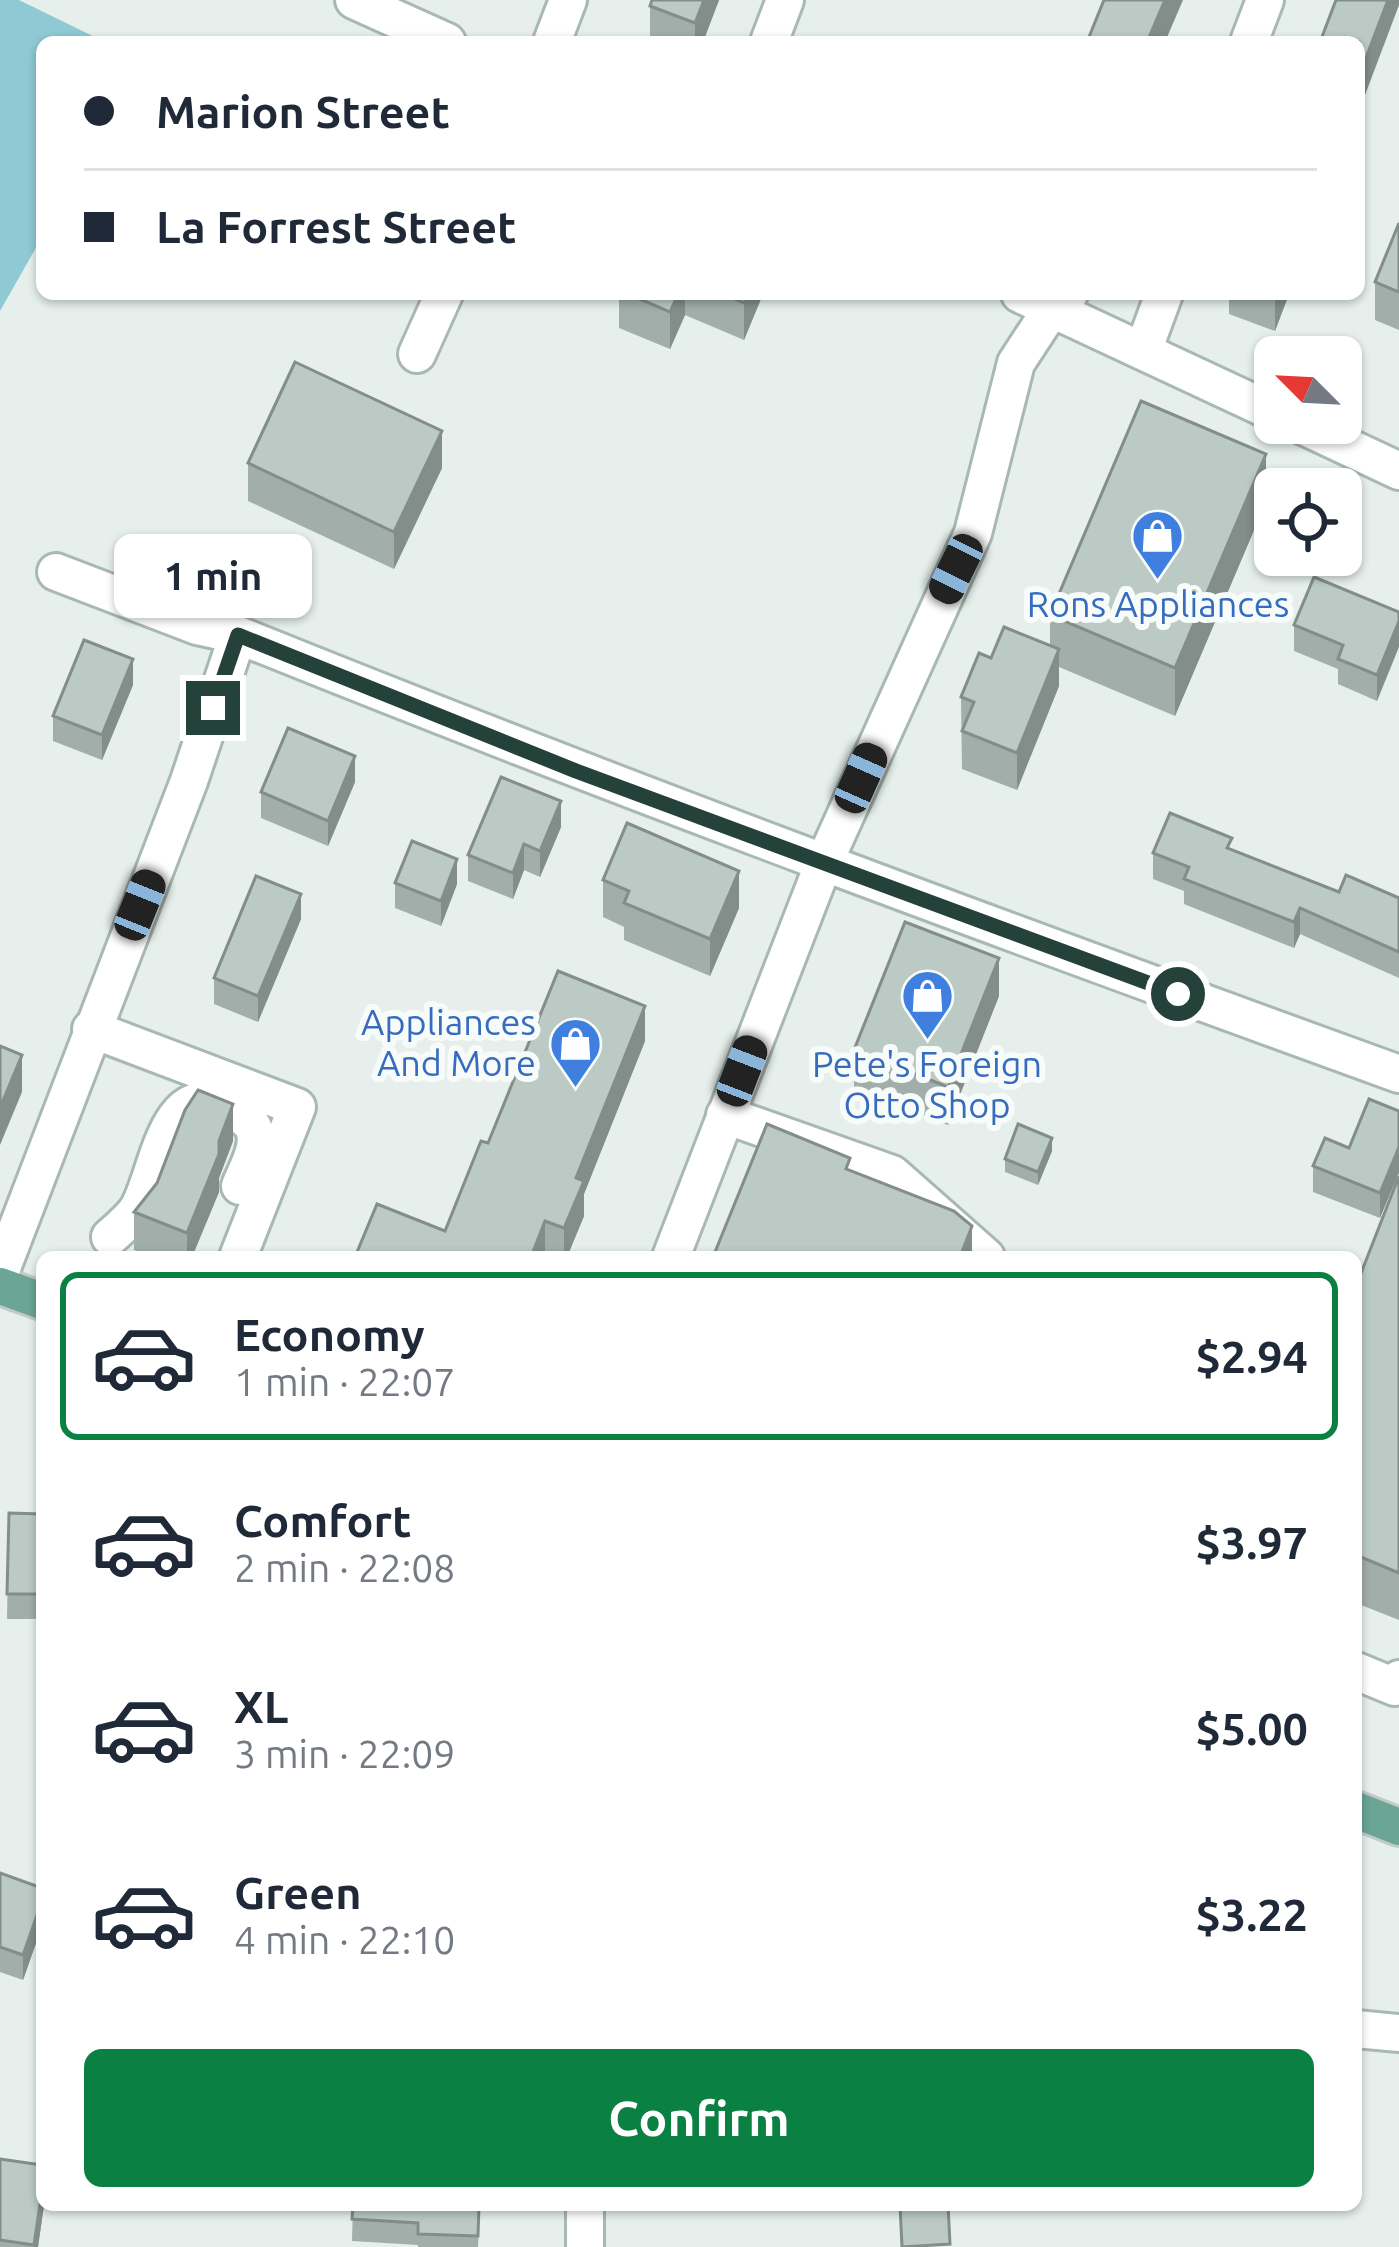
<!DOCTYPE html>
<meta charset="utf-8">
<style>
:root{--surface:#fff;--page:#f6f6f7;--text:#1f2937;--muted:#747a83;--line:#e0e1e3;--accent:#0b8043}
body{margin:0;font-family:Ubuntu,sans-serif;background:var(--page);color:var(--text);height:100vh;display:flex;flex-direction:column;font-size:45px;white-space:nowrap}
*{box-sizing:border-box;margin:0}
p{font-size:39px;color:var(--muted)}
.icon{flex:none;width:66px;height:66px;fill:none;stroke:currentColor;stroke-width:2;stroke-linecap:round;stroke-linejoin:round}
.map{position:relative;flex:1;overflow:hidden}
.sheet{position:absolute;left:36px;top:1251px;width:1326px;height:960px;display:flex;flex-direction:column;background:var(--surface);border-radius:18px;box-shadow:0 3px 9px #0004}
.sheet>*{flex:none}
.hud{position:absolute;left:36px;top:36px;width:1329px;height:264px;border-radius:18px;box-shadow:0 3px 9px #0004;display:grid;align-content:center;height:264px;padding:0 48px;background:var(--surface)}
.needle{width:78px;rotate:294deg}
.controls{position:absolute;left:1254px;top:336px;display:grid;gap:24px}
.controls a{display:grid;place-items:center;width:108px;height:108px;border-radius:18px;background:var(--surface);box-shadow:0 3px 9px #0004;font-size:60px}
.end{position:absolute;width:54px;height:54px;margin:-27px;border:15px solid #24423a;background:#fff;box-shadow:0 0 0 6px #fff}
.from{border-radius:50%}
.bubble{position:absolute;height:84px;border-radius:18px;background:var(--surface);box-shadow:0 3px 9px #0004;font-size:39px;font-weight:700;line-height:84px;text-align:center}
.car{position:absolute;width:36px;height:72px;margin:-36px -18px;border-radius:15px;box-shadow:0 0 9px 3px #0007;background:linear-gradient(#222 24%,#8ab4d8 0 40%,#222 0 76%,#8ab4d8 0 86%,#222 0)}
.hud b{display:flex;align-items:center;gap:42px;height:114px;font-size:45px}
.hud b+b{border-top:3px solid var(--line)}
.hud i{width:30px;height:30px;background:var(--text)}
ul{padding:21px 0 0;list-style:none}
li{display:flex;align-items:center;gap:36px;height:168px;margin:0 24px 18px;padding:0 24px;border:6px solid transparent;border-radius:18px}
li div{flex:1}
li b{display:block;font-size:45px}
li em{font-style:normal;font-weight:700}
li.active{border-color:var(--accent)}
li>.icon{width:108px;height:108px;stroke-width:1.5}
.action{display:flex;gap:24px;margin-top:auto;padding:24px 48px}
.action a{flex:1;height:138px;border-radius:18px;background:var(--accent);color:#fff;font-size:48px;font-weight:700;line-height:138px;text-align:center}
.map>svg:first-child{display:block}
.water{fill:#8ec9d4}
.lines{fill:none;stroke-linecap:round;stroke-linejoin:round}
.minor-casing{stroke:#a8b8b2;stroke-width:42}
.major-casing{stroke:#c2cac8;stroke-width:42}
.minor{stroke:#fff;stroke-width:36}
.major{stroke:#6aa596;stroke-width:36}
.wall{fill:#a1aea9}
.shaded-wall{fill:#838d89}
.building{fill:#bbcac4;stroke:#838d89;stroke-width:3}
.route{stroke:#24423a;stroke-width:15}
.labels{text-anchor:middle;stroke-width:12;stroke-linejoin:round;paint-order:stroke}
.shop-label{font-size:36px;fill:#366cbe;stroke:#f7fbf9}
</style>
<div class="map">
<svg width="1399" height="2247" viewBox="0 0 1399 2247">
<rect width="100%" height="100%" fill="#e6efeb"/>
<!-- water -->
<path class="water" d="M0,0h19l86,42h-63v195l-42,74z"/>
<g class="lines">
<defs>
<g id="minor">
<path d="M354,0l93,42"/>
<path d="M552,42l16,-42"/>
<path d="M769,42l16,-42"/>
<path d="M1249,42l16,-42"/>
<path d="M1020,294l255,119"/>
<path d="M1143,351l21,-57"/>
<path d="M417,354l27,-60"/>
<path d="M1297,423l102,48"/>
<path d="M56,572l141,54 41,9c384,155 772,298 1161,439"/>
<path d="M91,1029l206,78 -59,150"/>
<path d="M725,1115l167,59 94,83"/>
<path d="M110,1237c9,-8 20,-17 27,-27 20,-30 27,-128 82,-106 11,4 24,10 32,20 13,18 -4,44 -11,62"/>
<path d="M671,1257l152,-392 150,-332 43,-170 36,-55 17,-14"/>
<path d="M0,1273l189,-492 49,-146"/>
<path d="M1356,1671l39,16 4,-8"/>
<path d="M1356,2029l43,4"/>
<path d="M585,2205v42"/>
</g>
<g id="major">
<path d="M0,1286l42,15"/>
<path d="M1356,1810l43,17"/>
</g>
</defs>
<!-- minor casing -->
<use href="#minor" class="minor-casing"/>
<!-- major casing -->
<use href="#major" class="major-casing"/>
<!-- minor -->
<use href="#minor" class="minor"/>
<!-- major -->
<use href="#major" class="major"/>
</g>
<!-- wall -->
<g class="wall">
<path d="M652,0h67l-16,42h-53v-36z"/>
<path d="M1399,223v107l-24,-10v-38z"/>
<path d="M619,294h144l-19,46 -59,-25 -15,34 -51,-21z"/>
<path d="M1229,294h60l-14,37 -46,-17z"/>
<path d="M248,463l194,5 -48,101 -146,-68z"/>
<path d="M1266,502l-91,214 -116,-49v19l-42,104 -55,-21 -1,-72 30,-39 59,-13v-30z"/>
<path d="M1399,612l-22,89 -39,-17v-15l-44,-18v-26z"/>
<path d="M133,685l-31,75 -49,-19v-25z"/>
<path d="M355,782l-27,64 -67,-28v-26z"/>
<path d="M561,827l-21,50 -16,-7 -11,29 -45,-18v-26z"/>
<path d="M1232,850l107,42 60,6v80l-99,-44 -6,14 -110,-44v-13l-31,-12v-26z"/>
<path d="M603,880l136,28 -29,68 -86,-36v-13l-21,-10z"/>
<path d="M395,883l62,1 -16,42 -46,-18z"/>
<path d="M301,919l-43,103 -44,-18v-26z"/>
<path d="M999,996l-51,129 -94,-37v-38z"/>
<path d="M645,1041l-61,153v22l-17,41h-212l90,-26 43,-88z"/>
<path d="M1399,1111l-19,107 -67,-26v-26l36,-18z"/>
<path d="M233,1141l-14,37v14l-27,65h-39l-19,-7v-38z"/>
<path d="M1052,1151l-14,34 -33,-13v-13z"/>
<path d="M1399,1176v444l-43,-17v-317z"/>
<path d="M9,1513l33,1v105h-35z"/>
<path d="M0,1873l42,15v38l-19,54 -23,-8z"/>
<path d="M0,2159l44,46 -6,42h-38z"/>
<path d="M353,2205h127l-2,42h-60v-2l-66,-4z"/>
</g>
<!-- shaded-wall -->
<g class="shaded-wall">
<path d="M704,0h15l-16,42h-8v-19z"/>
<path d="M1165,0h18l-18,42h-18z"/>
<path d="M1388,0h11v5l-40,106v-35z"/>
<path d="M678,294h7v21l-15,34v-37z"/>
<path d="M747,294h16l-19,46v-37z"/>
<path d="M1276,294h13l-14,37v-35z"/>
<path d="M442,431v37l-48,101v-37z"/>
<path d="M1266,454v48l-91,214v-48z"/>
<path d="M1399,621v26l-22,54v-26z"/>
<path d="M1059,649v37l-42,104v-37z"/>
<path d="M133,659v26l-31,75v-25z"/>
<path d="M355,756v26l-27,64v-25z"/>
<path d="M561,801v26l-21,50v-26z"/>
<path d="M524,844v26l-11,29v-26z"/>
<path d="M457,859v25l-16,42v-25z"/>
<path d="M739,871v37l-29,68v-37z"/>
<path d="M301,894v25l-43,103v-26z"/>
<path d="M1300,908v26l-6,14v-26z"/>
<path d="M999,958v38l-51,129v-38z"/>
<path d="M645,1006v35l-61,153v22l-17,41h-3v-29l12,-50z"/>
<path d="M22,1055v37l-22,53v-37z"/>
<path d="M233,1104v37l-14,37v14l-27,65h-5v-24z"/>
<path d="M1052,1138v13l-14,34v-13z"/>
<path d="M1399,1147v26l-19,45v-25z"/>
<path d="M545,1221v36h-14z"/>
<path d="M972,1226v31h-12z"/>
<path d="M42,1901v25l-19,54v-25z"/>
<path d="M42,2190v15h2l-6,42h-4z"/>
</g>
<!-- building -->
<g class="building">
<path d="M652,0h52l-9,23 -45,-17z"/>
<path d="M1104,0h61l-18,42h-60z"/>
<path d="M1336,0h52l-29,76v-34h-39z"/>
<path d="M1399,223v69l-24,-10z"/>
<path d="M628,294h50l-8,18z"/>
<path d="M723,294h24l-3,9z"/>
<path d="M295,362l147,69 -48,101 -146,-69z"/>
<path d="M1141,401l125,53 -91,214 -125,-53z"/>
<path d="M1314,577l85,35v9l-22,54 -39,-16 5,-14 -49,-20z"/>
<path d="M1004,627l55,22 -42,104 -55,-22 12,-29 -13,-5 18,-44 12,5z"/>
<path d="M84,640l49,19 -31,76 -49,-19z"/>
<path d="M288,728l67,28 -27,65 -67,-29z"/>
<path d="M501,777l60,24 -21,50 -16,-7 -11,29 -45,-18z"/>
<path d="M1170,813l62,25 -5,10 112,44 7,-17 53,23v54l-99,-44 -6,14 -110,-43 5,-12 -36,-14z"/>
<path d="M627,823l112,48 -29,68 -86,-36 5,-12 -26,-11z"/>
<path d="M412,841l45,18 -16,42 -46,-18z"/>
<path d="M256,876l45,18 -43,102 -44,-18z"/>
<path d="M905,922l94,36 -51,129 -94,-37z"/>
<path d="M558,971l87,35 -69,172 8,3 -20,47 -19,-7 -14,36h-176l22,-53 68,27 36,-90 7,2z"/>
<path d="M0,1046l22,9 -22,53z"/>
<path d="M198,1090l35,14 -14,37v13l-32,79 -53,-21 23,-29 28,-73z"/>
<path d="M1369,1099l30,12v36l-19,46 -67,-27 12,-28 24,10z"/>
<path d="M767,1124l83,34 -4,11 108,42 18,15 -12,31h-247z"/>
<path d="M1018,1124l34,14 -14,34 -33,-13z"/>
<path d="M1399,1176v397l-43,-18v-269z"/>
<path d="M9,1513l33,1v80h-35z"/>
<path d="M0,1873l42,15v13l-19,54 -23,-8z"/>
<path d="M0,2159l42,6v25l-8,55 -34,-5z"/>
<path d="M353,2205h126l-1,31 -60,-2v-11l-66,-4z"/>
<path d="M900,2205h48l2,39 -48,3z"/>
</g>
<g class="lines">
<!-- route -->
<path class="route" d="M213,708l25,-73 338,136 602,223"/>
</g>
<!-- icons -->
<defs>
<symbol id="shop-pin" viewBox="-11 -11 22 30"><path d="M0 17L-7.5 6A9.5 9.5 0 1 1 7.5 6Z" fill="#3f7fe0" stroke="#f7fbf9"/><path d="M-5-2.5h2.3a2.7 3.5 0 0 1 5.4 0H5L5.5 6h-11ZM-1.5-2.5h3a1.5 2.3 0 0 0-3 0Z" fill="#fff"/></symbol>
</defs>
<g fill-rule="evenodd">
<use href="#shop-pin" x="1128" y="506" width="59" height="81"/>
<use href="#shop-pin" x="898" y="966" width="59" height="81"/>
<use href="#shop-pin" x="546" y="1014" width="59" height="81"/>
</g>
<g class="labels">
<!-- shop labels -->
<g class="shop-label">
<text x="1158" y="617">Rons Appliances</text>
<text x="536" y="1035" text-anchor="end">Appliances<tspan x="536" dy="41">And More</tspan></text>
<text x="927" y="1077">Pete's Foreign<tspan x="927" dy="41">Otto Shop</tspan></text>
</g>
</g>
</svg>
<div class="controls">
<a><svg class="needle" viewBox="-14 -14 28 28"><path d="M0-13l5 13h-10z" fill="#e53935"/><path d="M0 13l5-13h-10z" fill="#747a83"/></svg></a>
<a><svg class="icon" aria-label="locate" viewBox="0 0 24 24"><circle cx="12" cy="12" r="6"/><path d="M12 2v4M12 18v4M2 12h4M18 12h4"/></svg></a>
</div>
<i class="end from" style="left:1178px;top:994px"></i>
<i class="end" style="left:213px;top:708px"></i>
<div class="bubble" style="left:114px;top:534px;width:198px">1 min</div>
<i class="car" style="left:956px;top:569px;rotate:206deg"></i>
<i class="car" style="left:861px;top:778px;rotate:24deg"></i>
<i class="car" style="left:140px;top:905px;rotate:22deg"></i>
<i class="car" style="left:742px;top:1071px;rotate:21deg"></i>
<div class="hud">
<b><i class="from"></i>Marion Street</b>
<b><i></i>La Forrest Street</b>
</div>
<section class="sheet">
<ul>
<li class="active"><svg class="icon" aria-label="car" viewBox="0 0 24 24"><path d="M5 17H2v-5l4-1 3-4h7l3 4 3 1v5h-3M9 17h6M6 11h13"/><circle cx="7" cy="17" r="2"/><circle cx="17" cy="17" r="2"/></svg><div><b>Economy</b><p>1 min · 22:07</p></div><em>$2.94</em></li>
<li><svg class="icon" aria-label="car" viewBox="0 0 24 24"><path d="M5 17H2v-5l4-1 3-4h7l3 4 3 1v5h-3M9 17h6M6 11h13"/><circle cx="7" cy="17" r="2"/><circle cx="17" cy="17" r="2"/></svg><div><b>Comfort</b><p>2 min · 22:08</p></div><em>$3.97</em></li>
<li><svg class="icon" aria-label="car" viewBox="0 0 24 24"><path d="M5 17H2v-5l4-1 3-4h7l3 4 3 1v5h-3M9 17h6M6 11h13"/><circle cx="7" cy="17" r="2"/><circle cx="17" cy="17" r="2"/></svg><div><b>XL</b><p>3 min · 22:09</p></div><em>$5.00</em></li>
<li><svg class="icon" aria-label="car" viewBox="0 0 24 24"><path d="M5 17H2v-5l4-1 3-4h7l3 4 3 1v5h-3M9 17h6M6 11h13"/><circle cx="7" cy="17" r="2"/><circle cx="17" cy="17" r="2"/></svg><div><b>Green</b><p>4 min · 22:10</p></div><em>$3.22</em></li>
</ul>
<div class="action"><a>Confirm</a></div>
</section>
</div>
